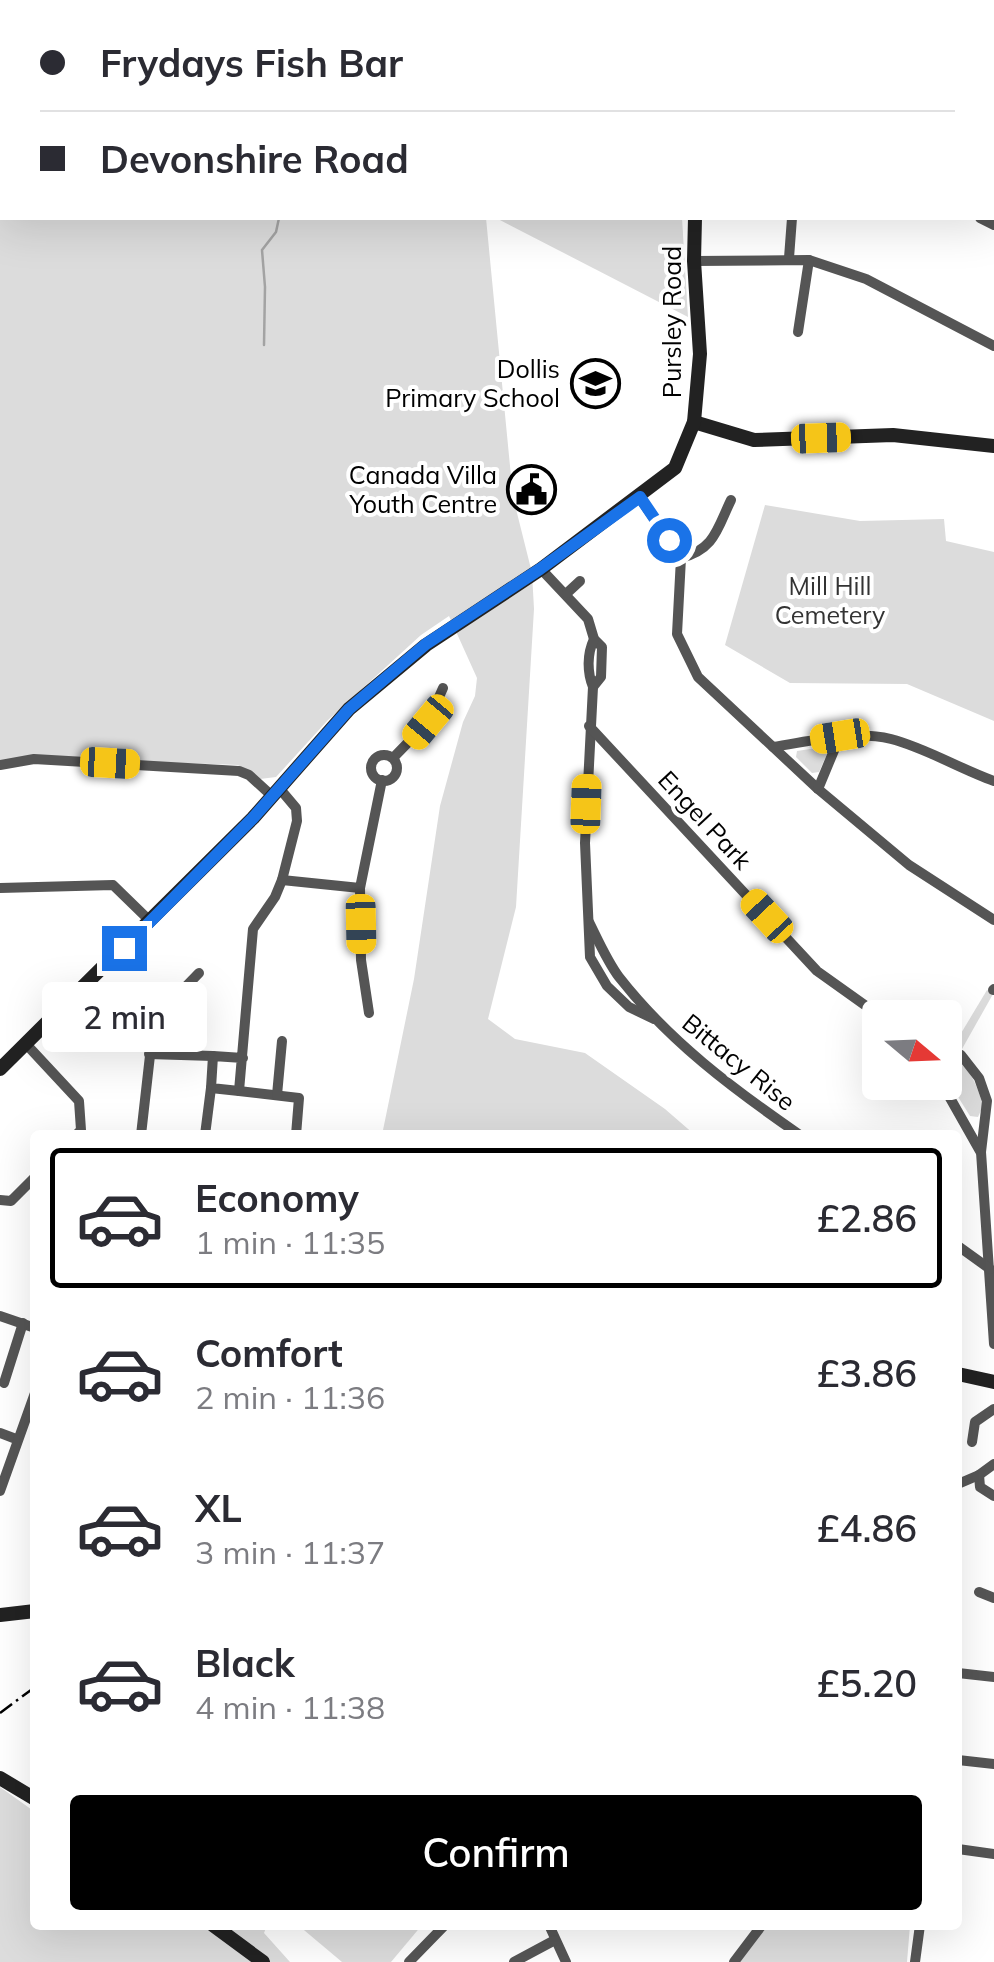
<!DOCTYPE html>
<meta charset="utf-8">
<style>
:root{--surface:#fff;--page:#f7f7f7;--text:#2b2b33;--muted:#7c7c81;--line:#e1e1e2;--accent:#000}
body{margin:0;font-family:Mulish,sans-serif;background:var(--page);color:var(--text);height:100vh;display:flex;flex-direction:column;font-size:38px;white-space:nowrap}
*{box-sizing:border-box;margin:0}
p{font-size:32px;color:var(--muted)}
.icon{flex:none;width:55px;height:55px;fill:none;stroke:currentColor;stroke-width:2;stroke-linecap:round;stroke-linejoin:round}
.map{position:relative;flex:1;overflow:hidden}
.drawer{position:absolute;left:30px;top:1130px;width:932px;height:800px;display:flex;flex-direction:column;background:var(--surface);border-radius:10px;box-shadow:0 10px 40px #0002}
.drawer>*{flex:none}
.top-card{position:absolute;left:0px;top:0px;width:995px;height:220px;box-shadow:0 10px 40px #0002;display:grid;align-content:center;height:220px;padding:0 40px;background:var(--surface)}
.needle{width:65px;rotate:109deg}
.tools{position:absolute;left:862px;top:1000px;display:grid;gap:20px}
.tools a{display:grid;place-items:center;width:100px;height:100px;border-radius:10px;background:var(--surface);box-shadow:0 10px 40px #0002;font-size:50px}
.end{position:absolute;width:45px;height:45px;margin:-22px;border:12px solid #1a73e8;background:#fff;box-shadow:0 0 0 5px #fff}
.from{border-radius:50%}
.bubble{position:absolute;height:70px;border-radius:10px;background:var(--surface);box-shadow:0 10px 40px #0002;font-size:32px;font-weight:600;line-height:70px;text-align:center}
.car{position:absolute;width:30px;height:60px;margin:-30px -15px;border-radius:12px;box-shadow:0 0 8px 2px #0007;background:linear-gradient(#f5c518 24%,#345 0 40%,#f5c518 0 76%,#345 0 86%,#f5c518 0)}
.top-card b{display:flex;align-items:center;gap:35px;height:95px;font-size:38px}
.top-card b+b{border-top:2px solid var(--line)}
.top-card i{width:25px;height:25px;background:var(--text)}
ul{padding:18px 0 0;list-style:none}
li{display:flex;align-items:center;gap:30px;height:140px;margin:0 20px 15px;padding:0 20px;border:5px solid transparent;border-radius:10px}
li div{flex:1}
li b{display:block;font-size:38px}
li em{font-style:normal;font-weight:600}
li.current{border-color:var(--accent)}
li>.icon{width:90px;height:90px;stroke-width:1.5}
.cta{display:flex;gap:20px;margin-top:auto;padding:20px 40px}
.cta a{flex:1;height:115px;border-radius:10px;background:var(--accent);color:#fff;font-size:40px;font-weight:600;line-height:115px;text-align:center}
.map>svg:first-child{display:block}
.green{fill:#dcdcdc}
.lines{fill:none;stroke-linecap:round;stroke-linejoin:round}
.stream{stroke:#a3a3a3;stroke-width:2.5}
.street{stroke:#555;stroke-width:10}
.secondary{stroke:#222;stroke-width:14}
.rail{stroke:#000;stroke-width:2.5;stroke-dasharray:15 5 2.5 5;stroke-linecap:butt}
.route{stroke:#1a73e8;stroke-width:12}
.labels{text-anchor:middle;stroke-width:8;stroke-linejoin:round;paint-order:stroke}
.street-label{font-size:25px;fill:#000;stroke:#fff}
.poi-label{font-size:25px;fill:#000;stroke:#fff;text-anchor:end}
.park-label{font-size:25px;fill:#333;stroke:#fff}
</style>
<div class="map">
<svg width="994" height="1962" viewBox="0 0 994 1962">
<rect width="100%" height="100%" fill="#fff"/>
<!-- green -->
<g class="green">
<path d="M0,0h126l-124,2v216h484l27,279 19,76 2,36 -18,298 -28,112 27,20 70,14 80,56 30,26h-313l32,-156 26,-173 23,-84 12,-26 2,-18 -28,-62 -28,19 -93,85 -52,57 -16,2 -22,-14 -26,-1 -177,-5 -35,4z"/>
<path d="M336,0h245l-245,2z"/>
<path d="M496,218h186l6,99z"/>
<path d="M765,505l95,16 84,-2 2,22 48,11v169l-87,-37 -117,-1 -65,-38z"/>
<path d="M823,747l4,7 -8,18 -7,1 -16,-16 1,-6z"/>
<path d="M987,990l6,4 -31,55 -8,-4z"/>
<path d="M945,1054c24,10 31,28 38,52l-5,11 -8,-1 -25,-40z"/>
<path d="M0,1787l35,25v113h232l-3,8 26,29h-290z"/>
<path d="M298,1925h124l-31,37h-49z"/>
<path d="M767,1925h143l-3,37h-168z"/>
</g>
<g class="lines">
<!-- stream -->
<path class="stream" d="M264,345l1,-58 -3,-37 14,-18 3,-14"/>
<!-- street -->
<g class="street">
<path d="M798,2l3,-2"/>
<path d="M992,119l2,-2"/>
<path d="M980,218l14,7"/>
<path d="M789,258l3,-40"/>
<path d="M694,261l115,-1 57,19 128,67"/>
<path d="M798,332l11,-72"/>
<path d="M639,497l42,61 -4,76 21,43 120,112 91,76 85,55"/>
<path d="M681,558c34,-9 36,-29 50,-58"/>
<path d="M541,569l47,50 6,20 8,8 -1,30 -8,10"/>
<path d="M567,593l13,-12"/>
<path d="M594,639c-7,15 -7,33 -1,48l-8,156 5,114 17,29 22,21 25,12"/>
<path d="M589,726l228,245 66,47"/>
<path d="M773,747c39,-6 80,-17 118,-8 35,9 69,30 103,42"/>
<circle cx="384" cy="768" r="13"/>
<path d="M393,758l35,-36 15,-34"/>
<path d="M0,765l34,-6 205,12 10,4 23,21"/>
<path d="M818,789l22,-53"/>
<path d="M282,880l78,8"/>
<path d="M0,888l113,-3 37,36"/>
<path d="M589,922c9,18 18,39 30,55 50,64 114,112 181,158"/>
<path d="M993,990l1,-1"/>
<path d="M369,1013l-8,-53 -1,-72 22,-108"/>
<path d="M26,1044l53,57 2,29 -5,5"/>
<path d="M945,1049l16,6 18,23 8,23 -6,51 13,192"/>
<path d="M149,1054l64,2"/>
<path d="M243,1058l-30,-2 -2,32 28,3 14,-162 22,-32 7,-17 15,-59 -1,-13 -16,-19"/>
<path d="M941,1082l39,69"/>
<path d="M239,1091l60,7 -3,37"/>
<path d="M277,1095l5,-54"/>
<path d="M141,1135l12,-106 11,-20 35,-36"/>
<path d="M205,1135l6,-47"/>
<path d="M0,1200l11,1 24,-24"/>
<path d="M958,1246l32,23"/>
<path d="M0,1316l35,12"/>
<path d="M4,1383l19,-60"/>
<path d="M0,1433l16,6"/>
<path d="M972,1442l3,-20 19,-13"/>
<path d="M979,1475l1,12 14,9"/>
<path d="M958,1484l21,-9 15,-11"/>
<path d="M0,1491l35,-98"/>
<path d="M979,1592l15,6"/>
<path d="M958,1673l36,4"/>
<path d="M958,1760l36,4"/>
<path d="M958,1849l36,5"/>
<path d="M549,1925l17,37"/>
<path d="M409,1962l36,-37"/>
<path d="M514,1962l41,-22"/>
<path d="M734,1962l28,-37"/>
<path d="M915,1962l5,-37"/>
</g>
<!-- secondary -->
<g class="secondary">
<path d="M720,2l1,-2"/>
<path d="M694,422l60,18 139,-5 101,11"/>
<path d="M0,1069l253,-251 96,-109 77,-64 115,-76 134,-101 19,-46 6,-68 -6,-93 1,-43"/>
<path d="M958,1374l36,8"/>
<path d="M0,1615l35,-4"/>
<path d="M0,1778l35,21"/>
<path d="M213,1925l50,37"/>
</g>
<!-- rail -->
<path class="rail" d="M0,1713l35,-26"/>
</g>
<g class="lines">
<!-- route -->
<path class="route" d="M124,948l129,-130 96,-109 77,-65 114,-75 100,-72 29,43"/>
</g>
<!-- icons -->
<defs>
<symbol id="school-ring" viewBox="-11 -11 22 22"><circle r="9.5" fill="#fff" stroke="#000" stroke-width="1.5"/><path d="M0-5L7-2L0 1L-7-2ZM-4 1L0 2.5L4 1V4Q0 6-4 4Z" fill="#000"/></symbol>
<symbol id="civic-ring" viewBox="-11 -11 22 22"><circle r="9.5" fill="#fff" stroke="#000" stroke-width="1.5"/><path d="M-.6-6.5H3V-4.5H.6V-3L4-1V1h2V6H-6V1h2V-1L-.6-3ZM-1.2 2.5V6h2.4V2.5Z" fill="#000"/></symbol>
</defs>
<g fill-rule="evenodd">
<use href="#school-ring" x="568" y="356" width="55" height="55"/>
<use href="#civic-ring" x="504" y="462" width="55" height="55"/>
</g>
<g class="labels">
<!-- street labels -->
<g class="street-label">
<text transform="translate(672 322) rotate(-90)" y="9">Pursley Road</text>
<text transform="translate(705 820) rotate(47)" y="9">Engel Park</text>
<text transform="translate(739 1062) rotate(39)" y="9">Bittacy Rise</text>
</g>
<!-- poi labels -->
<g class="poi-label">
<text x="560" y="378">Dollis<tspan x="560" dy="29">Primary School</tspan></text>
<text x="497" y="484">Canada Villa<tspan x="497" dy="29">Youth Centre</tspan></text>
</g>
<!-- park labels -->
<g class="park-label">
<text x="830" y="595">Mill Hill<tspan x="830" dy="29">Cemetery</tspan></text>
</g>
</g>
</svg>
<div class="tools">
<a><svg class="needle" viewBox="-14 -14 28 28"><path d="M0-13l5 13h-10z" fill="#e53935"/><path d="M0 13l5-13h-10z" fill="#7c7c81"/></svg></a>
</div>
<i class="end from" style="left:669px;top:540px"></i>
<i class="end" style="left:124px;top:948px"></i>
<div class="bubble" style="left:42px;top:982px;width:165px">2 min</div>
<i class="car" style="left:821px;top:438px;rotate:88deg"></i>
<i class="car" style="left:428px;top:722px;rotate:220deg"></i>
<i class="car" style="left:840px;top:736px;rotate:261deg"></i>
<i class="car" style="left:110px;top:763px;rotate:93deg"></i>
<i class="car" style="left:586px;top:804px;rotate:2deg"></i>
<i class="car" style="left:767px;top:916px;rotate:317deg"></i>
<i class="car" style="left:361px;top:924px;rotate:179deg"></i>
<div class="top-card">
<b><i class="from"></i>Frydays Fish Bar</b>
<b><i></i>Devonshire Road</b>
</div>
<section class="drawer">
<ul>
<li class="current"><svg class="icon" aria-label="car" viewBox="0 0 24 24"><path d="M5 17H2v-5l4-1 3-4h7l3 4 3 1v5h-3M9 17h6M6 11h13"/><circle cx="7" cy="17" r="2"/><circle cx="17" cy="17" r="2"/></svg><div><b>Economy</b><p>1 min · 11:35</p></div><em>£2.86</em></li>
<li><svg class="icon" aria-label="car" viewBox="0 0 24 24"><path d="M5 17H2v-5l4-1 3-4h7l3 4 3 1v5h-3M9 17h6M6 11h13"/><circle cx="7" cy="17" r="2"/><circle cx="17" cy="17" r="2"/></svg><div><b>Comfort</b><p>2 min · 11:36</p></div><em>£3.86</em></li>
<li><svg class="icon" aria-label="car" viewBox="0 0 24 24"><path d="M5 17H2v-5l4-1 3-4h7l3 4 3 1v5h-3M9 17h6M6 11h13"/><circle cx="7" cy="17" r="2"/><circle cx="17" cy="17" r="2"/></svg><div><b>XL</b><p>3 min · 11:37</p></div><em>£4.86</em></li>
<li><svg class="icon" aria-label="car" viewBox="0 0 24 24"><path d="M5 17H2v-5l4-1 3-4h7l3 4 3 1v5h-3M9 17h6M6 11h13"/><circle cx="7" cy="17" r="2"/><circle cx="17" cy="17" r="2"/></svg><div><b>Black</b><p>4 min · 11:38</p></div><em>£5.20</em></li>
</ul>
<div class="cta"><a>Confirm</a></div>
</section>
</div>
